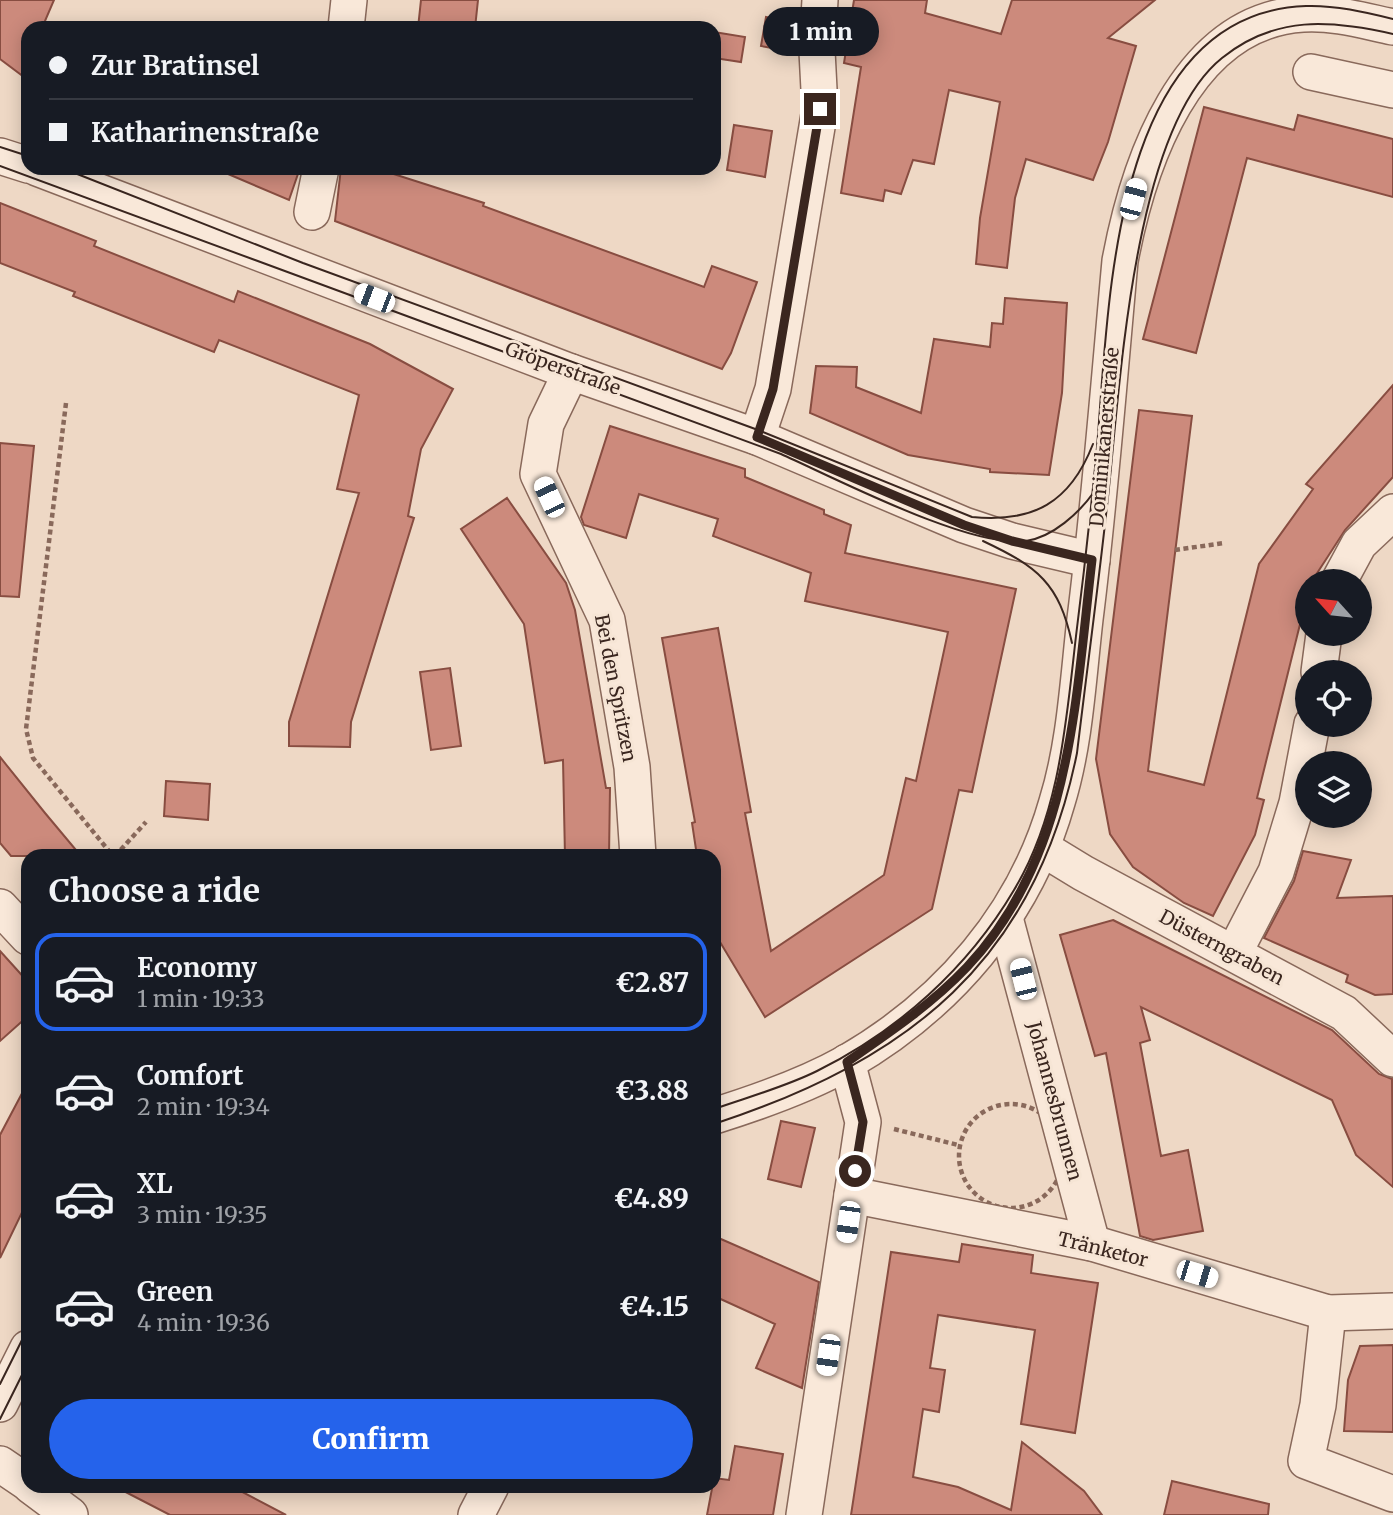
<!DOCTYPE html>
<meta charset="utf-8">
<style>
:root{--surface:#171b24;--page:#20242c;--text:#f1f3f6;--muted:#9ea1a6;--line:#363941;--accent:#2563eb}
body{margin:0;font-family:Merriweather,serif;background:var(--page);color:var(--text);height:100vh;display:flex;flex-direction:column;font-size:26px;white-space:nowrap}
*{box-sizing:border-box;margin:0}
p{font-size:23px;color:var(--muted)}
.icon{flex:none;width:38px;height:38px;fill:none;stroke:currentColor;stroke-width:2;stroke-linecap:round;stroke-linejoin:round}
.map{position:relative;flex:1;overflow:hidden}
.side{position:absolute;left:21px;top:849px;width:700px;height:644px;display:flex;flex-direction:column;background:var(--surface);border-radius:21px;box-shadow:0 4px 18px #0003}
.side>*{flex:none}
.banner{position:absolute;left:21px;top:21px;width:700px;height:154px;border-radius:21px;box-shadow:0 4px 18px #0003;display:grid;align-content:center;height:154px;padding:0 28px;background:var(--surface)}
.needle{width:46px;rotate:297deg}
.controls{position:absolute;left:1295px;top:569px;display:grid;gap:14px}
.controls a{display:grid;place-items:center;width:77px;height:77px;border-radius:50%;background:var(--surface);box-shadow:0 4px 18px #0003;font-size:35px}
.end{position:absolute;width:32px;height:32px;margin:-16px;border:9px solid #3a261f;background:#fff;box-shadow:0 0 0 4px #fff}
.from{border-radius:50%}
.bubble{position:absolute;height:49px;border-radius:24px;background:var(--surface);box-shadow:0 4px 18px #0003;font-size:23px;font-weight:800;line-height:49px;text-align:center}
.car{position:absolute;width:21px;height:42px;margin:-21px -10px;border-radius:9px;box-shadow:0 0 5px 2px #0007;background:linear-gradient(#fff 24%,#345 0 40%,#fff 0 76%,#345 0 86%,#fff 0)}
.banner b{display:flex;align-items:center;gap:24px;height:66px;font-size:26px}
.banner b+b{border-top:2px solid var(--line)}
.banner i{width:18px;height:18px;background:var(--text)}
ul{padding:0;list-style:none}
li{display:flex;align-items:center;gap:21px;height:98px;margin:0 14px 10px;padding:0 14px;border:4px solid transparent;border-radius:21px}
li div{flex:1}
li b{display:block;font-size:26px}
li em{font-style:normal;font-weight:800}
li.selected{border-color:var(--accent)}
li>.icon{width:63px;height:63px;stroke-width:1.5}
h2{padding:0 28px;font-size:32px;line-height:84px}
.primary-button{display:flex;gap:14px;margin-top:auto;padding:14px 28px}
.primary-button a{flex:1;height:80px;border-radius:42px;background:var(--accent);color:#fff;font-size:28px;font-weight:800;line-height:80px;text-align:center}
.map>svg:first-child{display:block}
.building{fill:#cc8a7c;stroke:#884d41;stroke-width:2}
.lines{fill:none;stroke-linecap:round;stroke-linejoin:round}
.minor-casing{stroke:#89695b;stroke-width:38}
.path{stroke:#89695b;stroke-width:4.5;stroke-dasharray:5 3.5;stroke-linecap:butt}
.minor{stroke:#f9e8d9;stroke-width:35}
.tram{stroke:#3a261f;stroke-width:2}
.route{stroke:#3a261f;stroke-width:9}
.labels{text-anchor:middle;stroke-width:6;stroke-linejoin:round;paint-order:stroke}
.street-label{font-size:19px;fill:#3a261f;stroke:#f6e5d5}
</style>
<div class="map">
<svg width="1393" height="1515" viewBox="0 0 1393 1515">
<rect width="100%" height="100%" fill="#eed8c5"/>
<!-- building -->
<g class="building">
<path d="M0,0h54l-12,28h-14v52l-28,-21z"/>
<path d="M421,0h57l-3,28h-57z"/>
<path d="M854,0h73l-2,13 76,21 11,-34h143l-47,38 28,8 -28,96 -15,38 -67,-21 -11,39 -8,70 -31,-4 4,-46 20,-116 -51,-12 -15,74 -21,-4 -12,34 -16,-4 -2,11 -42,-8 20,-126 -17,-4z"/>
<path d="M766,17l29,5 -6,29 -28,-5z"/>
<path d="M714,32l31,5 -4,25 -27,-4z"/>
<path d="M1204,107l90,23 4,-15 95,24v58l-146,-39 -51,195 -53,-14z"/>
<path d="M734,125l38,6 -7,46 -38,-7z"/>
<path d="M214,168h86l-11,32z"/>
<path d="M341,168h34l109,35 -1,3 221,81 8,-21 45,16 -26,71 -9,16 -387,-148z"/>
<path d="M0,203l96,38 -2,5 140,56 4,-11 132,53 83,45 -32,60 -13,67 6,2 -63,204 -1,25 -61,-1v-24l70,-229 -22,-4 22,-94 -140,-55 -5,12 -141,-56 2,-4 -75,-29z"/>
<path d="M1005,298l62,5 -5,90 -13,82 -59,-3v-3l-82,-14 -98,-42 6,-47 41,1 -1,20 65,26 13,-74 56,8 2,-24 11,1z"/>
<path d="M1393,385v92l-48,53 -33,51h-5v15l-50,202 7,2 -9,35 -42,81 -29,-13 -51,-36 -23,-33 -14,-75 43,-349 53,6 -44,355 56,14 55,-221 54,-75 -7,-5z"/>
<path d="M610,426l135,43v8l79,33v4l27,11 -6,28 171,36 -44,203 -13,-2 -27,119 -167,108 -51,-85v-76h-17l-5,-33 3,-1 -33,-184 56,-10 33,184 -6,1 26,138 113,-76 22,-97 10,3 32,-149 -143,-31 6,-28 -98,-37 5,-17 -79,-25 -13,44 -42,-13 -3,-8z"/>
<path d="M0,443l34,3 -15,151 -19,-1z"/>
<path d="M507,498l59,85 9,27 31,178h4l-1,68h-44l-2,-96 -18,3 -21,-139 -63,-95z"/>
<path d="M450,668l11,78 -30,4 -11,-78z"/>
<path d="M0,757l45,56 36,43h-70l-11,-13z"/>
<path d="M166,781l44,3 -2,36 -44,-4z"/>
<path d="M1303,851l48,9 -14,38 56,-2v98l-18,1 -29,-13 2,-7 -84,-37 30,-57z"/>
<path d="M1113,920l219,110 47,44 13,5 1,108 -37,-32 -24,-55 -191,-93 9,33 -10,3 21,113 27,-6 15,81 -50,9 -13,-4 -34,-183 -11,3 -35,-121z"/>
<path d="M0,951l28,31v34l-28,25z"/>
<path d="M28,1082v118l-28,58v-123z"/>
<path d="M781,1121l34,7 -14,59 -33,-8z"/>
<path d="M714,1236l105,46 -17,106 -46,-20 19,-44 -61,-28z"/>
<path d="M962,1244l71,11 -2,18 67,10 -23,150 -54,-9 14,-94 -97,-15 -8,53 15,2 -6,42 -16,-3 -10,68 45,10 53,23 11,-68 62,49 18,24h-251l40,-263 68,10z"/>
<path d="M1393,1345v87l-49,-1 4,-51 12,-34z"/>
<path d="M735,1446l48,8 -10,61h-66l7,-37 15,2z"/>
<path d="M1172,1481l97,23 -1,11h-104z"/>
<path d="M114,1486h117l55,29h-116z"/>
</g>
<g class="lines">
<defs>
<g id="minor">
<path d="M346,28l3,-28"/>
<path d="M1311,72l82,18"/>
<path d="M0,156l28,9"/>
<path d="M37,168l534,204 186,65 207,88 48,16 80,19"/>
<path d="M312,212l9,-44"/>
<path d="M571,372l-25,52 -8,50 69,146 25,147 6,89"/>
<path d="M757,437l16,-48 47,-280 -3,-58 3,-51"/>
<path d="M1339,581l20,-37 34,-32"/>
<path d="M1319,672l5,-38"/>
<path d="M1042,848l41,25 261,140 49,46"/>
<path d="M0,907l28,30"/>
<path d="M1005,918l87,325"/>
<path d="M1234,953l42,-81 21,-69 15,-79"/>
<path d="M714,1116c45,-14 91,-30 132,-53 101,-58 179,-148 211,-261 18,-58 21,-122 28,-183 15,-119 24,-238 35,-358 18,-96 65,-240 183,-247 31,-2 61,7 90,13"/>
<path d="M852,1195l240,48 236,70 65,-2"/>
<path d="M1328,1313l-10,92 -12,56 87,33"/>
<path d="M0,1404l28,-56"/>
<path d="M0,1464l28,19"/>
<path d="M31,1486l39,29"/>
<path d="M476,1515l15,-29"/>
<path d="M804,1515l59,-393 -16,-60"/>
</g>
</defs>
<!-- minor casing -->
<use href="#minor" class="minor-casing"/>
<!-- path -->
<g class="path">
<path d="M66,403l-40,326 7,29 80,98"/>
<path d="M1175,550l49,-7"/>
<path d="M115,856l31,-34"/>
<circle cx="1011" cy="1156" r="52"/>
<path d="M894,1129l64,16"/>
</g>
<!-- minor -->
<use href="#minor" class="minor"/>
<!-- tram -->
<g class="tram">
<path d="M0,147l28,9"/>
<path d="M0,166l781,288c54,24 190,95 245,87 27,-4 53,-28 68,-49"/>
<path d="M62,168l241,95 455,167 214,87c61,6 98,-14 121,-73"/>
<path d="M983,541c55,26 76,42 89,102"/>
<path d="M714,1109c34,-12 71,-22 103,-38 81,-40 151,-103 197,-181 46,-76 52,-168 62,-254 8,-63 15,-126 21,-189 12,-138 13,-434 209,-441 29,-1 59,6 87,13"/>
<path d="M714,1124c195,-64 321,-163 363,-371 10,-83 21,-165 30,-247 13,-112 24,-375 115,-448 53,-43 109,-38 171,-24"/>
<path d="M0,1384l28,-56"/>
<path d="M0,1419l28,-56"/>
</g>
</g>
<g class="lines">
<!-- route -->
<path class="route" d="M820,109l-47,280 -16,48 207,88 48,16 80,19c-17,142 -20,296 -125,407 -35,37 -78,66 -120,95l16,60 -8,49"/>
</g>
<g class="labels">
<!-- street labels -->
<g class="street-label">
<text transform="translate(563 368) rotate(20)" y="7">Gröperstraße</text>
<text transform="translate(1104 437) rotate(-85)" y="7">Dominikanerstraße</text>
<text transform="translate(616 688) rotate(79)" y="7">Bei den Spritzen</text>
<text transform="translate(1222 947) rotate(28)" y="7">Düsterngraben</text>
<text transform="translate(1055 1101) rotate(75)" y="7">Johannesbrunnen</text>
<text transform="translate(1103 1249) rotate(14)" y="7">Tränketor</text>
</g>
</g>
</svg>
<div class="controls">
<a><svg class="needle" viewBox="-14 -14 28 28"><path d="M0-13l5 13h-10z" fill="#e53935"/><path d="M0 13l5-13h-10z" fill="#9ea1a6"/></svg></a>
<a><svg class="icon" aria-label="locate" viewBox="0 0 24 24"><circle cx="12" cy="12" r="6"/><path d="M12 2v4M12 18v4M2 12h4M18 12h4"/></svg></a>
<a><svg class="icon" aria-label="layers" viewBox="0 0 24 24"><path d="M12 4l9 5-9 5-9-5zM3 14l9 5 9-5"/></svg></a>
</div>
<i class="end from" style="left:855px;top:1171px"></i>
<i class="end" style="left:820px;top:109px"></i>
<div class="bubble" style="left:763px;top:7px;width:116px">1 min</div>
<i class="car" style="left:1133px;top:199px;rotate:15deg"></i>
<i class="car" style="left:374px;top:298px;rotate:291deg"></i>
<i class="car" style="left:549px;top:497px;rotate:335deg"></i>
<i class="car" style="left:1023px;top:979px;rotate:346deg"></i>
<i class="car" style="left:848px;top:1222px;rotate:188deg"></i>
<i class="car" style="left:1197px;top:1274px;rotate:107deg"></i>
<i class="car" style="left:828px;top:1355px;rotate:188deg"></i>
<div class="banner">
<b><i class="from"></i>Zur Bratinsel</b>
<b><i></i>Katharinenstraße</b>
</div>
<section class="side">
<h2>Choose a ride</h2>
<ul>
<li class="selected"><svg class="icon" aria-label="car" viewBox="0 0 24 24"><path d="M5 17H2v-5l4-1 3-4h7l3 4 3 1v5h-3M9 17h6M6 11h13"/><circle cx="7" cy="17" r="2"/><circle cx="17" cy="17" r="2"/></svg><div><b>Economy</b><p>1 min · 19:33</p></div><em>€2.87</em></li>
<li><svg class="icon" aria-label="car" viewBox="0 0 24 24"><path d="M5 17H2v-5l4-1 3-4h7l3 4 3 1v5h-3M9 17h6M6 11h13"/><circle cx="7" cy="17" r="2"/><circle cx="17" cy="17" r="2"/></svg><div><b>Comfort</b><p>2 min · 19:34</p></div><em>€3.88</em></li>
<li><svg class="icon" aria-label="car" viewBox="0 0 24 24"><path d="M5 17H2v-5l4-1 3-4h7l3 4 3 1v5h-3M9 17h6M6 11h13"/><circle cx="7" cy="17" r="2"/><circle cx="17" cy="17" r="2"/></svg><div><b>XL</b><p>3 min · 19:35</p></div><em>€4.89</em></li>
<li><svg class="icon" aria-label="car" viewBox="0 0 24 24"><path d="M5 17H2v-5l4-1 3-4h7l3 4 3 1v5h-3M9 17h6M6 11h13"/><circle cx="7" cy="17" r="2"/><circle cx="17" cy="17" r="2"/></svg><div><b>Green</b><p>4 min · 19:36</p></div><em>€4.15</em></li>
</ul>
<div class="primary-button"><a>Confirm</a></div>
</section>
</div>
